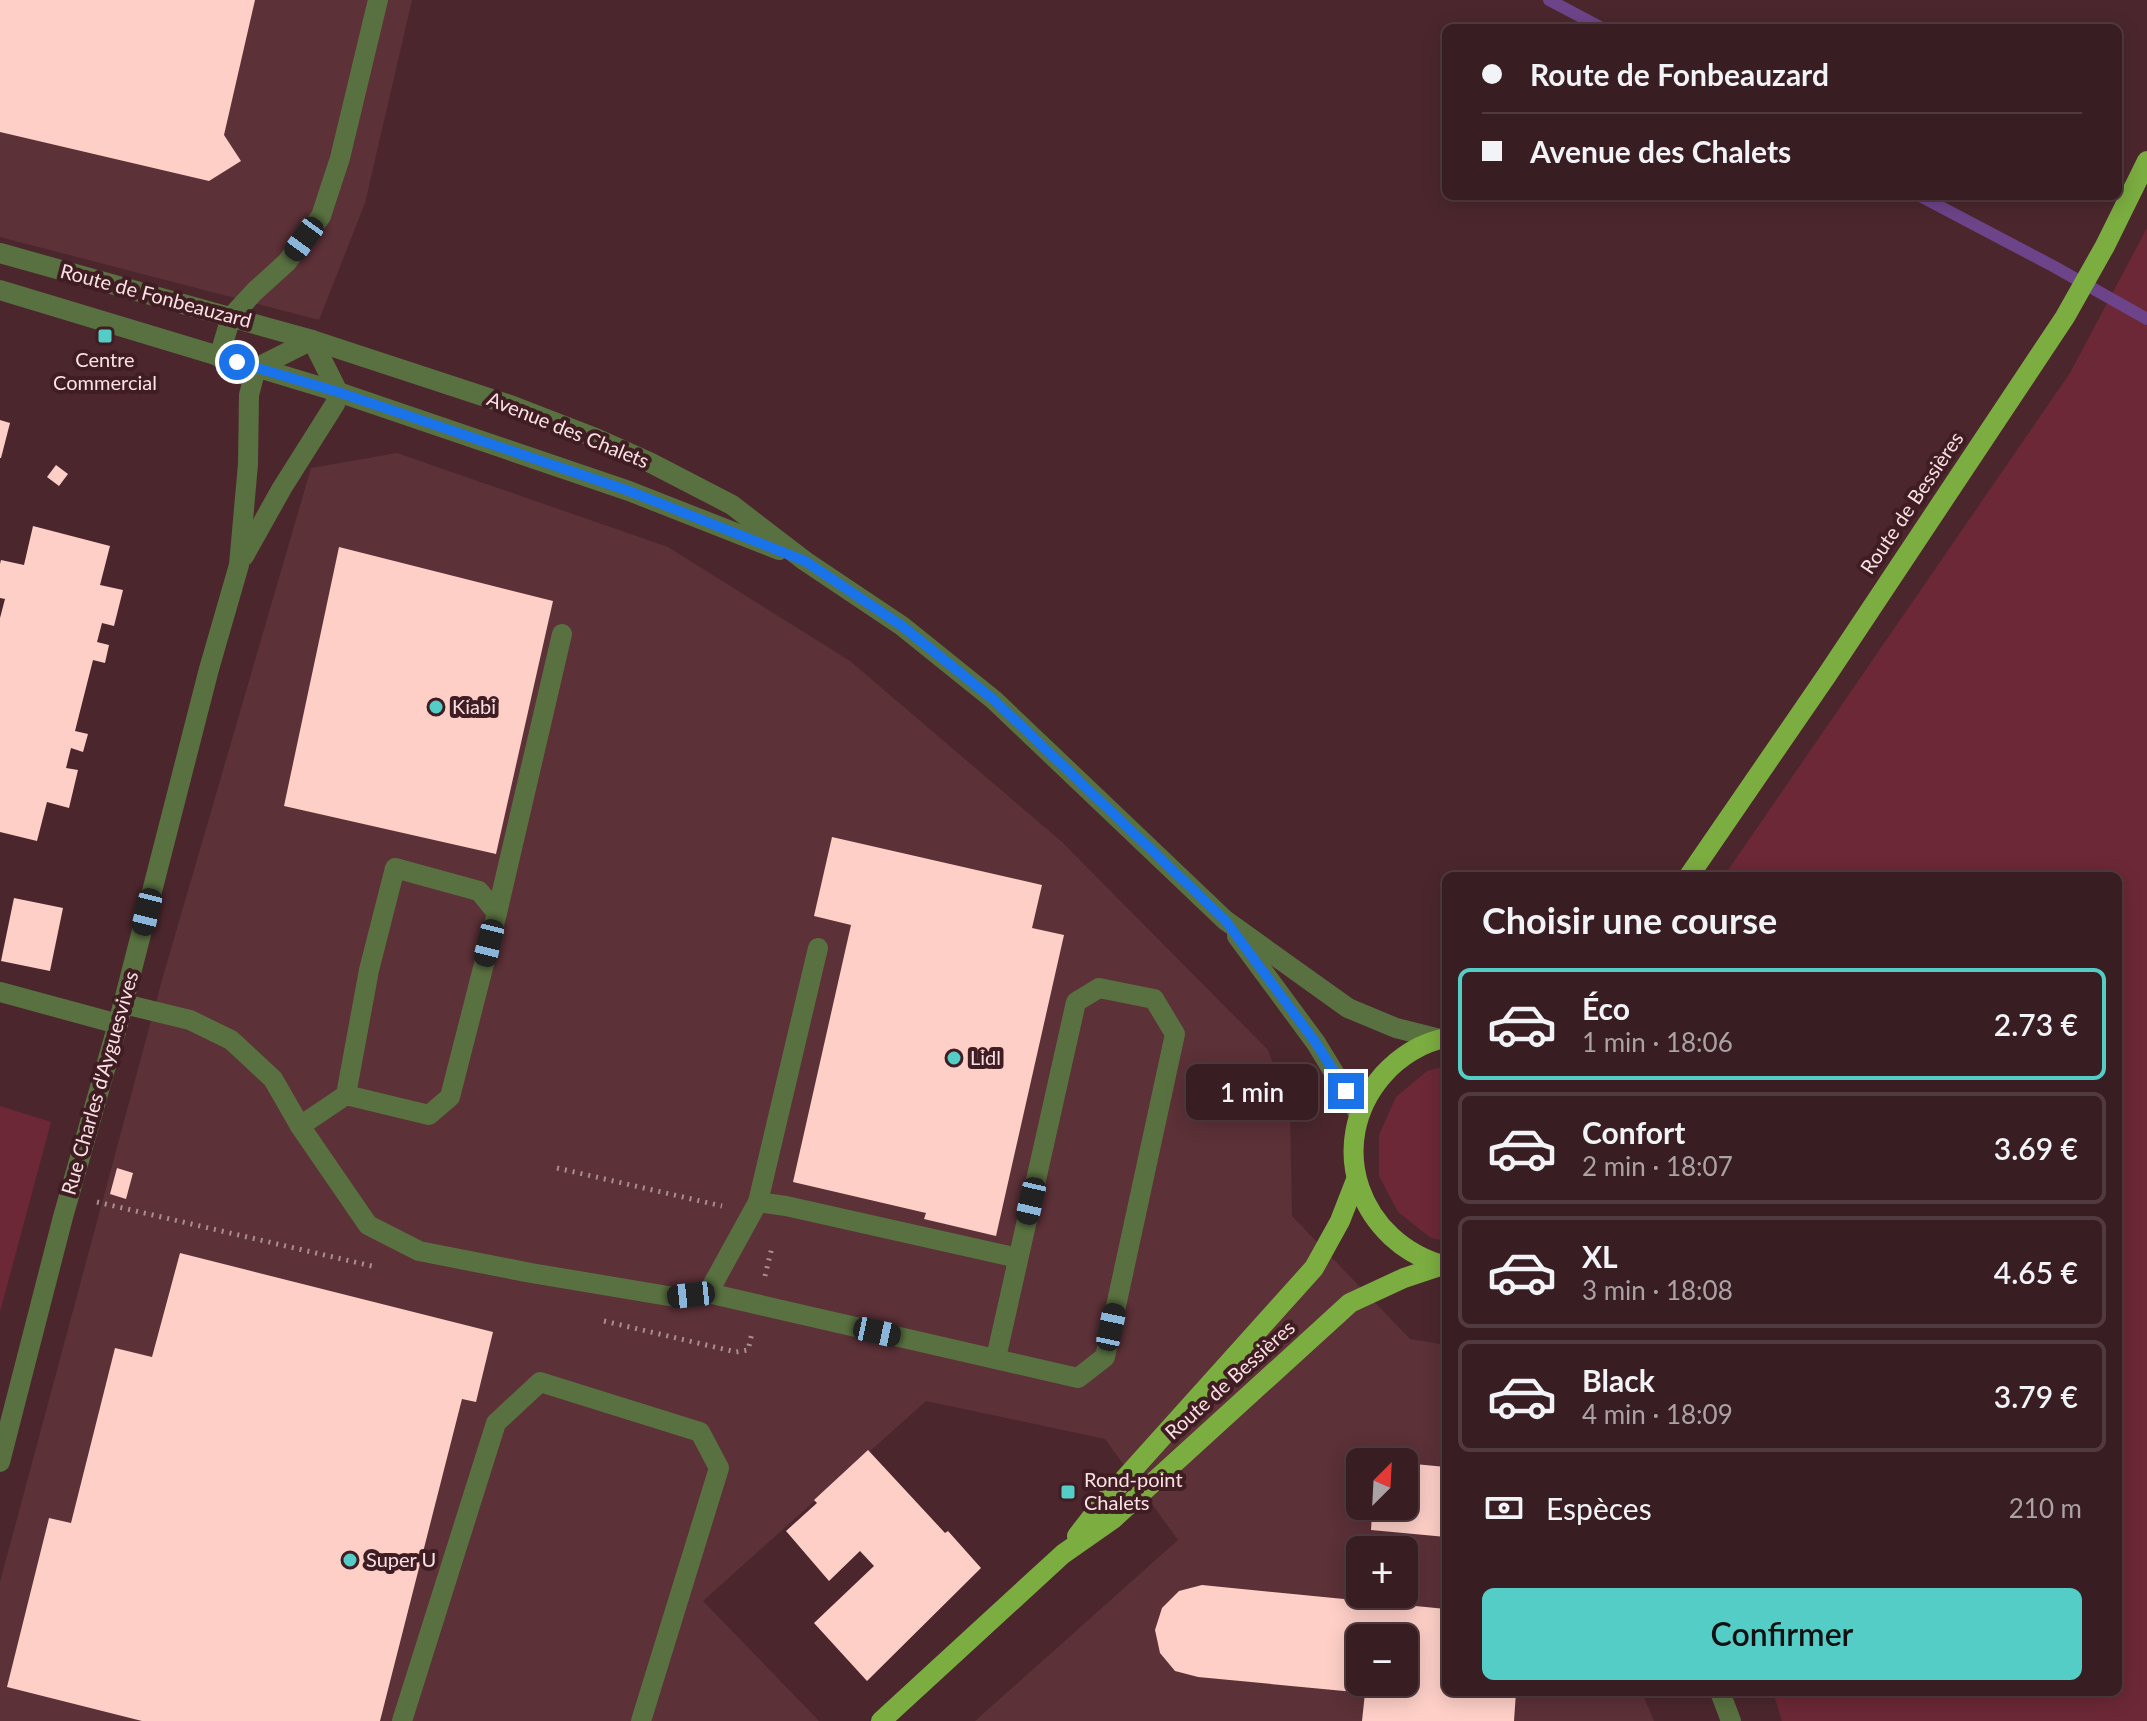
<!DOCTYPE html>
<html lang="fr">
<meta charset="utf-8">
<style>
:root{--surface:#381d22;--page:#3f262a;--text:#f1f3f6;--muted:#aba2a5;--line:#523b40;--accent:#54cdc7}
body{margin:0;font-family:Lato,sans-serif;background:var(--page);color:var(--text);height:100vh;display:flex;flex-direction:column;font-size:30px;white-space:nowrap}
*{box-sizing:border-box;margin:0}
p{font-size:26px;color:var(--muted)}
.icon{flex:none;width:44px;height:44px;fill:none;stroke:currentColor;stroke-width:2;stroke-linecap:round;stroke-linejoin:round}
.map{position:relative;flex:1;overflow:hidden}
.side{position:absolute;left:1442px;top:872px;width:680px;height:824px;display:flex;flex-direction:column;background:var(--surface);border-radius:12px;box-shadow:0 4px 20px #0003,0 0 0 2px var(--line)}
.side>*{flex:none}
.top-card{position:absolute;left:1442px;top:24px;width:680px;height:176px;border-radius:12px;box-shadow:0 4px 20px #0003,0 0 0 2px var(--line);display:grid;align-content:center;height:176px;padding:0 40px;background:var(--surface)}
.needle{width:52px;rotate:24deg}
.buttons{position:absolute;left:1346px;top:1448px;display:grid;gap:16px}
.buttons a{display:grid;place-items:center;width:72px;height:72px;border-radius:12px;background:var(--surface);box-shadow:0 4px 20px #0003,0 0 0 2px var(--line);font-size:40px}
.end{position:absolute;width:36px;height:36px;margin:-18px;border:10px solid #1a73e8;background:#fff;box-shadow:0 0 0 4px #fff}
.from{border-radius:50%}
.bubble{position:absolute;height:56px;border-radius:12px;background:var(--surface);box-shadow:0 4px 20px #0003,0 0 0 2px var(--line);font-size:26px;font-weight:600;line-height:56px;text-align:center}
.car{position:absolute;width:24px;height:48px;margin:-24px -12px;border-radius:10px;box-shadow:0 0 6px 2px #0007;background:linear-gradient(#222 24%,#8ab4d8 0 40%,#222 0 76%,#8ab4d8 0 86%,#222 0)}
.top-card b{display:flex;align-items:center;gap:28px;height:76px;font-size:30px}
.top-card b+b{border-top:2px solid var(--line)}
.top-card i{width:20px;height:20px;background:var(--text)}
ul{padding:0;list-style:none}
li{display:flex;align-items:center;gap:24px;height:112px;margin:0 16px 12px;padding:0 24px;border:4px solid var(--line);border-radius:12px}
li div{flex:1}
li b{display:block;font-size:30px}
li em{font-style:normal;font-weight:600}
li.on{border-color:var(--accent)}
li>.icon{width:72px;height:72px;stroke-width:1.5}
h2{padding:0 40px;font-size:36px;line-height:96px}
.pay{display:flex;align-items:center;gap:20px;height:88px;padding:0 40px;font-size:30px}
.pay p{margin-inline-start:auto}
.cta{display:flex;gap:16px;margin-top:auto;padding:16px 40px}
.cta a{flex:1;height:92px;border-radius:12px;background:var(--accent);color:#111;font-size:32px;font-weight:600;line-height:92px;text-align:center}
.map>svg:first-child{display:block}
.built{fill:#5c3138;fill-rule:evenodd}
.green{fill:#6c2836}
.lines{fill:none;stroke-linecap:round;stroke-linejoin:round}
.stream{stroke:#6d4489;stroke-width:12}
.building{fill:#fdcfc7;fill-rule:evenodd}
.path{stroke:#ab8e92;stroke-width:5;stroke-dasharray:2 6;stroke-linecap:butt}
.minor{stroke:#597140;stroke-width:20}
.major{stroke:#7bad40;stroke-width:20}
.route{stroke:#1a73e8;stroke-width:10}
.poi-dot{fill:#54cdc7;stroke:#401d23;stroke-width:3}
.labels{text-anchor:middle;stroke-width:8;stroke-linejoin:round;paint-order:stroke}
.street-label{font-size:20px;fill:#fae2e4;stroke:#401d23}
.poi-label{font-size:20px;fill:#fae2e4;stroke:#401d23;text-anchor:start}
</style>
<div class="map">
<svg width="2147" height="1721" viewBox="0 0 2147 1721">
<rect width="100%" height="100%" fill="#4b272d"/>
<!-- built -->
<g class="built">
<path d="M0,0h412l-47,203 -46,117 -319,-83z"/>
<path d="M397,453l271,94 182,114 212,181 206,208 22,60 2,106 118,123 36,6v347h196l12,29h-679l203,-181 -73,-101 -179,-38 -223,200 116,120h-819v-139l162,-602 149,-512zM1360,1462h44v44h-44zM1360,1550h44v44h-44zM1360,1638h44v44h-44z"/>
</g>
<!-- green -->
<g class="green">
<path d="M2147,228v1493h-365l-9,-29h345v-816h-394l346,-503z"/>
<path d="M1446,1066v175l-15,-3 -33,-26 -19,-36v-41l17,-38 31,-26z"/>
<path d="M0,1106l51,16 -51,190z"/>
</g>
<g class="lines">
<!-- stream -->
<g class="stream">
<path d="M1549,0l53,28"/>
<path d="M1920,196l133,70 94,53"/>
</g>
</g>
<!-- building -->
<g class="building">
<path d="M0,0h255l-31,135 17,26 -32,20 -209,-49z"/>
<path d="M0,420l10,3 -9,35h-1z"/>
<path d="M56,465l12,9 -9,12 -12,-9z"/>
<path d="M33,526l77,20 -10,39 23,5 -9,36 -12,-3 -5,19 12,3 -4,18 -12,-3 -18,71 13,3 -5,18 -12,-4 -5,20 12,2 -9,38 -22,-6 -10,39 -37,-9v-214l5,-19 -5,-1v-34l1,-4 23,5z"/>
<path d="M339,547l214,54 -57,253 -212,-48z"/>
<path d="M832,837l210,48 -10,43 32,7 -68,301 -72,-17 2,-6 -133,-31 58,-257 -37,-9z"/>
<path d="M14,898l49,10 -13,63 -49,-10z"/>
<path d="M117,1168l16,5 -7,26 -16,-5z"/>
<path d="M180,1253l313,79 -17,70 -14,-3 -82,322h-238l-135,-34 42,-169 22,5 44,-175 37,9z"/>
<path d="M868,1450l77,83 3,-2 33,37 -114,113 -53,-58 60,-57 -14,-15 -31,30 -43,-50 31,-28 -3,-3z"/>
<path d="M1404,1463l42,4v70l-75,-7 1,-16 -9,-1v-7h41z"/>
<path d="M1202,1585l244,24v83h70l-2,29h-152l3,-28 -167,-16 -23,-6 -15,-18 -5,-23 7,-22 17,-17zM1360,1638h44v44h-44z"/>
</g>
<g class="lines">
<!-- path -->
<g class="path">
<path d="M557,1168l165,38"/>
<path d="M97,1202l279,65"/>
<path d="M765,1276l7,-29"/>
<path d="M604,1321l132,31 12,-2 4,-17"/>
</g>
<!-- minor -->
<g class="minor">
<path d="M0,253l312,87 201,66 80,31 58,26 81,42 73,56 97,65 92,74 231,220 123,88 48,20 44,11"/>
<path d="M0,290l338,102 291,99 150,59"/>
<path d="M219,357l12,-40 24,-26 32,-29 34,-46 19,-58 38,-158"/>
<path d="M244,556l38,-68 53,-84 3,-12 -26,-52"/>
<path d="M497,913l65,-279"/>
<path d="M1237,936l79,107 43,71"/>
<path d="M0,992l118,32"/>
<path d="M124,1004l66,16 41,20 42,39 27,47 68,99 51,26 112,22 143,24 34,-4"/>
<path d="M300,1126l46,-31 23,-125 26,-102 84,23 18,22 -47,184 -21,18 -83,-20"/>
<path d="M758,1202l60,-254"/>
<path d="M996,1358l80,-356 23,-14 55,11 21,35 -70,323 -27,21 -370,-85 50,-91 28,4 232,52"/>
<path d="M0,1462l63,-245 55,-193 91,-355 30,-104 9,-101 1,-69 7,-27 56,-28"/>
<path d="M1720,1692l11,29"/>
<path d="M402,1721l94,-298 44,-41 160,50 19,36 -78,253"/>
</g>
<!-- major -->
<g class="major">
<path d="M1689,876l138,-201 238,-358 40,-71 42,-85"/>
<path d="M1446,1038c-24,4 -47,19 -63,37 -60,69 -23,169 63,191"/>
<path d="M1077,1536l24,-31 213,-237 26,-47 16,-41"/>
<path d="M881,1721l182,-167 50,-35 237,-216 54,-25 39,-13"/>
</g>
</g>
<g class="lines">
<!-- route -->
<path class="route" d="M237,362l101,30 291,99 176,70 97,65 92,74 231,220 91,123 30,48"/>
</g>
<!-- markers -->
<g class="poi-dot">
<rect x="97" y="328" width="16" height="16" rx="4"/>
<circle cx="436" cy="707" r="8"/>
<circle cx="954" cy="1058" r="8"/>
<rect x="1060" y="1484" width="16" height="16" rx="4"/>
<circle cx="350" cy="1560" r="8"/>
</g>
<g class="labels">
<!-- street labels -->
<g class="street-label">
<text transform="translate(156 296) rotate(15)" y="7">Route de Fonbeauzard</text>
<text transform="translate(568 430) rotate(22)" y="7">Avenue des Chalets</text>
<text transform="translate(1912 503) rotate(-56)" y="7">Route de Bessières</text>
<text transform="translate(100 1083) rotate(-74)" y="7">Rue Charles d'Ayguesvives</text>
<text transform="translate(1230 1380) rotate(-42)" y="7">Route de Bessières</text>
</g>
<!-- poi labels -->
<g class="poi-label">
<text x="105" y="367" text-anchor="middle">Centre<tspan x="105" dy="23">Commercial</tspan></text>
<text x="452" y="714">Kiabi</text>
<text x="970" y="1065">Lidl</text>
<text x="1084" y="1487">Rond-point<tspan x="1084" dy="23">Chalets</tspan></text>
<text x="366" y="1567">Super U</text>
</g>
</g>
</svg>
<div class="buttons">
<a><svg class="needle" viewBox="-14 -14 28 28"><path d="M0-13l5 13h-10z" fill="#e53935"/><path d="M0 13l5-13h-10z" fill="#aba2a5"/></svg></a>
<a>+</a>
<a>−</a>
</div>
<i class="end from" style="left:237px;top:362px"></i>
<i class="end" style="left:1346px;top:1091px"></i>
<div class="bubble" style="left:1186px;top:1064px;width:132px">1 min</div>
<i class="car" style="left:304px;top:239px;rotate:216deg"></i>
<i class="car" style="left:147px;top:912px;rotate:194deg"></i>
<i class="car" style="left:489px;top:943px;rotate:194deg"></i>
<i class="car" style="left:1031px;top:1201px;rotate:193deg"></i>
<i class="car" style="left:691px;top:1295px;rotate:264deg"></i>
<i class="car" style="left:1111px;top:1327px;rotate:12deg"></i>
<i class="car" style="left:877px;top:1332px;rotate:102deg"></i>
<div class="top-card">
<b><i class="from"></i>Route de Fonbeauzard</b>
<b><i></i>Avenue des Chalets</b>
</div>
<section class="side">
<h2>Choisir une course</h2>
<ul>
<li class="on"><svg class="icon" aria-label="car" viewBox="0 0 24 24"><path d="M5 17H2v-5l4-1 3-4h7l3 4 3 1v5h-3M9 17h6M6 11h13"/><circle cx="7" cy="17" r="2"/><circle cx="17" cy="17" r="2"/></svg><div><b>Éco</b><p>1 min · 18:06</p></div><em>2.73 €</em></li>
<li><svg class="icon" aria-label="car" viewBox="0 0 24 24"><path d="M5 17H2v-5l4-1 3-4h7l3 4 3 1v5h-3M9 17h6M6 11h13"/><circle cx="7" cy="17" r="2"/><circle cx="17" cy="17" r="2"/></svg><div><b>Confort</b><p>2 min · 18:07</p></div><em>3.69 €</em></li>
<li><svg class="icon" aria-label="car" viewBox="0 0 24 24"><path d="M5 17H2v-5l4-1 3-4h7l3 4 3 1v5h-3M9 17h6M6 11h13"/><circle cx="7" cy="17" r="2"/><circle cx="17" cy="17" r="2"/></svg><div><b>XL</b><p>3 min · 18:08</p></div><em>4.65 €</em></li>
<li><svg class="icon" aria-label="car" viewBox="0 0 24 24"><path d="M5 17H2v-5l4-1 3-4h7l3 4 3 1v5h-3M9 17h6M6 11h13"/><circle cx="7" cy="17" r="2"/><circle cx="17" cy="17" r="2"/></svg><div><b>Black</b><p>4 min · 18:09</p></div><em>3.79 €</em></li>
</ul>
<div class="pay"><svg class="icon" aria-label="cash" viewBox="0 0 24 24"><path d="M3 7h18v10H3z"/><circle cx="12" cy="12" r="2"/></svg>Espèces<p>210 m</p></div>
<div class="cta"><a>Confirmer</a></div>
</section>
</div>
